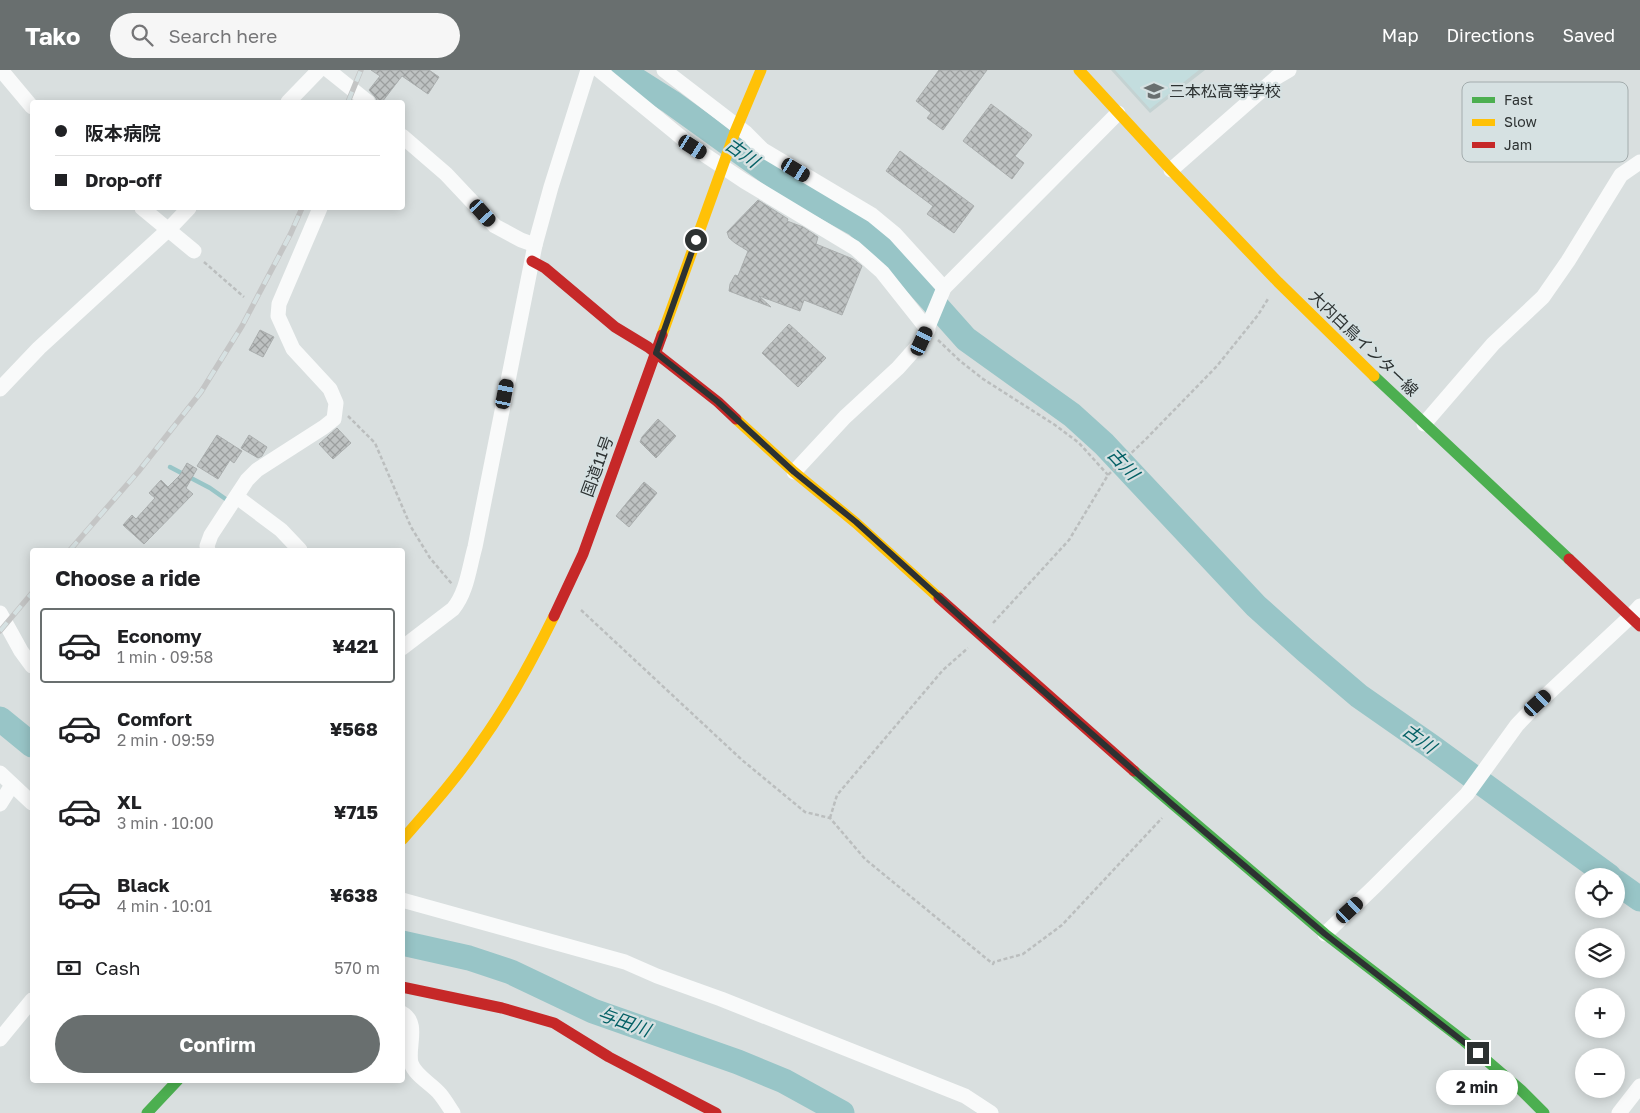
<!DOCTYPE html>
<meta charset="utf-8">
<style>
:root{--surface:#fff;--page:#f6f6f6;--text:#202124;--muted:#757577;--line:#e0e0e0;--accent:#696f6f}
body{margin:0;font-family:"Golos Text","Noto Sans JP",sans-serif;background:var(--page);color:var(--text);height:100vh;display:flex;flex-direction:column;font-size:19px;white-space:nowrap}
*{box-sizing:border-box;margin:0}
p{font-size:16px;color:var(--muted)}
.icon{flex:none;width:28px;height:28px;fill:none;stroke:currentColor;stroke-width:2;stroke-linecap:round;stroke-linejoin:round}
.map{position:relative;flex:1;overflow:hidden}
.side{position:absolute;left:30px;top:478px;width:375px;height:535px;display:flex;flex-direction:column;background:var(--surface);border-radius:5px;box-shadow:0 2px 12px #0003}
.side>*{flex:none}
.top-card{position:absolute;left:30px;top:30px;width:375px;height:110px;border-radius:5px;box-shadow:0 2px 12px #0003;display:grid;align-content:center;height:110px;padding:0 25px;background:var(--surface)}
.buttons{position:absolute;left:1575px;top:798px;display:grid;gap:10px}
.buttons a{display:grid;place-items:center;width:50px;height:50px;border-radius:50%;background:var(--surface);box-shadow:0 2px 12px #0003;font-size:25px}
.end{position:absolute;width:22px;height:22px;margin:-11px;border:6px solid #2d3232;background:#fff;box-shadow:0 0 0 2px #fff}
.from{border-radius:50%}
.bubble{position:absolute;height:35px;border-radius:18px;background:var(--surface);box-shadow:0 2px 12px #0003;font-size:16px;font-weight:700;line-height:35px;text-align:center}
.car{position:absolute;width:15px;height:30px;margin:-15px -8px;border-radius:6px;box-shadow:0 0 4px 1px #0007;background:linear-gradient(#222 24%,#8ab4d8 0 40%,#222 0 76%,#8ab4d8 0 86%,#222 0)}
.top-card b{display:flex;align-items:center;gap:18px;height:48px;font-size:19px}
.top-card b+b{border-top:1px solid var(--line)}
.top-card i{width:12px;height:12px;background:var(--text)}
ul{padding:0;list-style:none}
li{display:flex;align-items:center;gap:15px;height:75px;margin:0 10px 8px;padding:0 15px;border:2px solid transparent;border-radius:5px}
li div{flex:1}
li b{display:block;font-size:19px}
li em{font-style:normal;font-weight:700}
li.active{border-color:var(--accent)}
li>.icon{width:45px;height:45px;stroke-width:1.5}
h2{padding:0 25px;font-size:22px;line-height:60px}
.pay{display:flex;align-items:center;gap:12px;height:55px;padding:0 25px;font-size:19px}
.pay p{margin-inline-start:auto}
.action{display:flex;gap:10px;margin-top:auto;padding:10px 25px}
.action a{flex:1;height:58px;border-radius:30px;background:var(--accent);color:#fff;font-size:20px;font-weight:700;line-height:58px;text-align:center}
header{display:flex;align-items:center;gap:30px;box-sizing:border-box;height:70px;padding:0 25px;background:var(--accent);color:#fff}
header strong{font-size:24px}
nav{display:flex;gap:28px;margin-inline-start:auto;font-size:18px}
.search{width:350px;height:45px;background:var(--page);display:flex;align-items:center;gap:12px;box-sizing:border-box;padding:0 18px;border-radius:28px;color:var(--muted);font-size:19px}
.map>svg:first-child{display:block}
.built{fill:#c4d2d2}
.garden{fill:#c3ddde}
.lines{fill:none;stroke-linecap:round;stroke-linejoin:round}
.stream{stroke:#98c5c7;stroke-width:4.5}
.river{stroke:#98c5c7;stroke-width:25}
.building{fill:url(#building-cross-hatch);stroke:#aaaeae}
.path{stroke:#bbbebe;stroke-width:2.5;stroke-dasharray:4 2.5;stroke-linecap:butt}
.street{stroke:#f9fafa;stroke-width:15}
.fast{stroke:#4caf50;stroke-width:11}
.slow{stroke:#ffc107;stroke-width:11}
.jam{stroke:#c62828;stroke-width:11}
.rail-casing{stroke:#c4c5c5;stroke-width:5.5}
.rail{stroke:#d6e1e2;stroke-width:4;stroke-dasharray:11;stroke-linecap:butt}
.route{stroke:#2d3232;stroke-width:6}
.labels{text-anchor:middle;stroke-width:4.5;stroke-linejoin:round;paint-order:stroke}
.poi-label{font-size:16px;fill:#2d3232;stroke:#d6e1e2;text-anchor:start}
.street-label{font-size:16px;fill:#2d3232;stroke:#d6e1e2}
.water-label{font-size:18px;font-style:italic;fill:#036065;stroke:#d6e1e2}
.key{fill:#d6e1e2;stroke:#a3acad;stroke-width:1}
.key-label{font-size:14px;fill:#2d3232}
</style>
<header>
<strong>Tako</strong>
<div class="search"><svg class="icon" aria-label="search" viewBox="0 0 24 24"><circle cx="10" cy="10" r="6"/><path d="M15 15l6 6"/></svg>Search here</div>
<nav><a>Map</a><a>Directions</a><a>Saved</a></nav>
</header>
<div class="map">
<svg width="1640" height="1043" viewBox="0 0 1640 1043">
<defs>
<pattern id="building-cross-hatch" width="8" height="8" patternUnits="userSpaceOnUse" patternTransform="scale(1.25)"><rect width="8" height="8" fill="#bec2c2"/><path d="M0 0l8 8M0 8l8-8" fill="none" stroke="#9b9e9e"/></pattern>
</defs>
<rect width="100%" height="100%" fill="#d9dfdf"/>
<!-- built -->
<path class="built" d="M1111,0h94l-55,43z"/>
<!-- garden -->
<path class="garden" d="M1115,0h84l-49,39z"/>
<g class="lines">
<!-- stream -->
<path class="stream" d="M170,397l40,21 17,12"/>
<!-- river -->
<g class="river">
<path d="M624,0l6,6 41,26 115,83 70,39 36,32 74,83 106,76 32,29 152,162 49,44 54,46 73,51 177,129"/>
<path d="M0,649l32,26"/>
<path d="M1616,812l24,17"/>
<path d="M402,873l67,15 42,14 82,39 145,51 46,19 58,32"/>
</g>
</g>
<!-- building -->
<g class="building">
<path d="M371,0h58l10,7 -11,17 -26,-18 -20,26h-5l-1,-4 -7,-8 11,-14z"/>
<path d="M939,0h48l-44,60 -16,-12 4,-5 -15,-12z"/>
<path d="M991,34l41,31 -17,21 9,7 -12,16 -49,-38z"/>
<path d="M900,81l74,55 -20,27 -27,-19 6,-8 -47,-35z"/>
<path d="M758,130l30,19 -1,2 16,6 15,10 -2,7 37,15 9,7 -20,49 -38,-15 -4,11 -41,-15 12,11 -42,-16 1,-7 5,-9 3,1 10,-25 -13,-8 -6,-5 -2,-6z"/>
<path d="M789,254l37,34 -28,29 -36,-34z"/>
<path d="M260,260l14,7 -11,20 -14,-7z"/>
<path d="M658,349l18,17 -20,22 -16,-16 2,-5z"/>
<path d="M337,358l14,15 -18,16 -14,-15z"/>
<path d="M217,365l25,16 -8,12 -4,-3 -12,19 -21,-13z"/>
<path d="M249,365l18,12 -5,9 -4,2 -17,-10z"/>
<path d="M187,393l10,6 -11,19 7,6 -49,50 -21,-19 9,-10 4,4 19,-21 -6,-5 12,-13 7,7 12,-12z"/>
<path d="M644,412l13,11 -28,34 -13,-11z"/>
</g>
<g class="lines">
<!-- path -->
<g class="path">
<path d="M204,192l40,35"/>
<path d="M938,270l21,20 24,19 72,46 24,18 29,32"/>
<path d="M348,346l27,27 36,84 19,31 22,26"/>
<path d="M581,540l161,150 63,52 25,6 35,41 128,105 1,-2 29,-8 39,-29 100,-107"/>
<path d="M993,553l76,-83 39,-65 37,-35 72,-74 41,-51 10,-16"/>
<path d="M830,748l7,-23 106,-125 25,-22"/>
</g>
<!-- street -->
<g class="street">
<path d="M1,0l31,37"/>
<path d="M328,0l40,32"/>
<path d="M599,0l94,77 51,34 111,67 27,24 46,58"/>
<path d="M664,0l82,63 17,17 109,65 23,19 49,54"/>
<path d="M288,32l31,-32"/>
<path d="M402,66l44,38 49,52 26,14 14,5"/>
<path d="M1171,100l106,-93 12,-7"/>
<path d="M142,138l52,43"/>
<path d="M0,319l39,-41 130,-119 20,-21"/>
<path d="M1424,354l69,-80 50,-47 25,-36 53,-86 19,-13"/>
<path d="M794,402l51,-55 53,-49 24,-27 22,-53 174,-175"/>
<path d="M237,427l44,33 19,20"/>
<path d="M208,480l-1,-4 4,-11 36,-55 10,-10 67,-43 10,-8 2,-16 -6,-14 -37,-40 -15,-33 1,-12 41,-96"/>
<path d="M0,543l21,38 11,15"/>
<path d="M402,578l51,-39c14,-17 16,-41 22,-62l60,-302 16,-58 37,-117"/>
<path d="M0,703l32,30"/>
<path d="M0,734l12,-19"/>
<path d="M402,830l223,62 32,14 64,23 244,97 26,17"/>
<path d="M1325,864l49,-47 93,-93 50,-69 21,-22 92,-86 10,-11"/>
<path d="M402,943c18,10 5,34 9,50 4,13 21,21 29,31 5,6 9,13 13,19"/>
<path d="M0,969l32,-39"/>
<path d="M1619,1043l21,-27"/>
</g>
<!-- fast -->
<g class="fast">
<path d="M1374,306l195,183"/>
<path d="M1134,701l191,163 139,107 57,49 23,23"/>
<path d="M147,1043l31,-33"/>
</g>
<!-- slow -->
<g class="slow">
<path d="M1079,0l92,100 107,112 96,94"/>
<path d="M662,265l73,-203 26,-62"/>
<path d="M736,349l58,53 62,51 83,75"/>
<path d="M402,770c27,-31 54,-61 77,-95 29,-40 53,-84 75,-129"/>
</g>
<!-- jam -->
<g class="jam">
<path d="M532,191l13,7 70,59 33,20 70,55 18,17"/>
<path d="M1569,489l71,67"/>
<path d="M939,528l195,173"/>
<path d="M554,546l29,-62 79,-219"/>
<path d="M402,917l100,21 52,15 55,34 107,56"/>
</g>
<defs>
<g id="rail">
<path d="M348,32l13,-32"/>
<path d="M70,480l68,-78 63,-80 41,-66 49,-93 11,-25"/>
<path d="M0,561l32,-38"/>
</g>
</defs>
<!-- rail casing -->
<use href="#rail" class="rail-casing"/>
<!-- rail -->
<use href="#rail" class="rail"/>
</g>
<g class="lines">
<!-- route -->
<path class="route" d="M696,170l-40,113 62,49 76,70 62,50 162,147 155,136 152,129 153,119"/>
</g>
<!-- icons -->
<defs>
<symbol id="school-bare" viewBox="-9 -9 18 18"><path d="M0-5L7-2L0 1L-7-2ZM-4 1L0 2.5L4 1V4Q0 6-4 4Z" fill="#696f6f" stroke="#d6e1e2" stroke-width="2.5" paint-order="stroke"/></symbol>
</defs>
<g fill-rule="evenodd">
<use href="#school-bare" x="1140" y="7" width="28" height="28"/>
</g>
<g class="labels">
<!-- poi labels -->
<g class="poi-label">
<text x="1169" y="27">三本松高等学校</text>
</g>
<!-- street labels -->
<g class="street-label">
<text transform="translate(1364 273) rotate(44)" y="6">大内白鳥インター線</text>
<text transform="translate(597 396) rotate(-70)" y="6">国道11号</text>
</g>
<!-- water labels -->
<g class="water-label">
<text transform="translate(742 83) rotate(35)" y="6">古川</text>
<text transform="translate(1123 394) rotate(47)" y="6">古川</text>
<text transform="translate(1419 669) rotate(36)" y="6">古川</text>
<text transform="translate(624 952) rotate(20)" y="6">与田川</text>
</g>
</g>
<!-- legend -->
<rect x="1462" y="12" width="166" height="80" rx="8" class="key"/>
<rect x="1472" y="27" width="23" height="6" fill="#4caf50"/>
<rect x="1472" y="49" width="23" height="7" fill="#ffc107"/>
<rect x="1472" y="72" width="23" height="6" fill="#c62828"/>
<g class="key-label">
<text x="1504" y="35">Fast</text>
<text x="1504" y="57">Slow</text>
<text x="1504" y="80">Jam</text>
</g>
</svg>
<div class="buttons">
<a><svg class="icon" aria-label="locate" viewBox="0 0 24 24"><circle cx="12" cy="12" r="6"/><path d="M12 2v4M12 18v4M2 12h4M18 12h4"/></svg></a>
<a><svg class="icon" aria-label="layers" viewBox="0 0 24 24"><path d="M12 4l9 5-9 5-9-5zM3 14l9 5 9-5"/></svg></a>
<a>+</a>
<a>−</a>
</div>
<i class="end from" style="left:696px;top:170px"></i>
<i class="end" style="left:1478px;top:983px"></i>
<div class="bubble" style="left:1436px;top:1000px;width:82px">2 min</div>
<i class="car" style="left:693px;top:77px;rotate:123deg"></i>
<i class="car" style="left:796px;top:100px;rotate:121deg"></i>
<i class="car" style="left:483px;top:143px;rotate:138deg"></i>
<i class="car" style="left:922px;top:271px;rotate:25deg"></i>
<i class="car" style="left:505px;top:324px;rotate:11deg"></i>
<i class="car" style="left:1538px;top:633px;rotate:47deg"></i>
<i class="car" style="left:1350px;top:840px;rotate:47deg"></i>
<div class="top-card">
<b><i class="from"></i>阪本病院</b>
<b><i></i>Drop-off</b>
</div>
<section class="side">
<h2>Choose a ride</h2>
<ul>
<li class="active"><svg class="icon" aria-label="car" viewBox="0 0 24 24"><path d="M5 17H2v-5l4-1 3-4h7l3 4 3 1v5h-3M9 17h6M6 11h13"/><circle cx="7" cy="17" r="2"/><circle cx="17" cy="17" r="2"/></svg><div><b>Economy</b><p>1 min · 09:58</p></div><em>¥421</em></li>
<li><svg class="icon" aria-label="car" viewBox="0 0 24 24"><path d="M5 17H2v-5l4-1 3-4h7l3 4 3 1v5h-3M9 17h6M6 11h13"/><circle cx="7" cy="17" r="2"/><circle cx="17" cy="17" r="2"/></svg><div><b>Comfort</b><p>2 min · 09:59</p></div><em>¥568</em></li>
<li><svg class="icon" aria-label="car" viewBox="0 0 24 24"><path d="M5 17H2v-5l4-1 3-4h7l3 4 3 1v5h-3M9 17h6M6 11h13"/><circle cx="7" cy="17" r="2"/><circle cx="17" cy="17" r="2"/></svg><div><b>XL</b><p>3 min · 10:00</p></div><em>¥715</em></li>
<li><svg class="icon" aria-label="car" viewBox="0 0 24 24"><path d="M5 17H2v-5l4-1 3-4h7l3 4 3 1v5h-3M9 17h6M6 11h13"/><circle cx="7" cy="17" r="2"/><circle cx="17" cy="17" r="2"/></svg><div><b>Black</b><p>4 min · 10:01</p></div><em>¥638</em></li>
</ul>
<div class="pay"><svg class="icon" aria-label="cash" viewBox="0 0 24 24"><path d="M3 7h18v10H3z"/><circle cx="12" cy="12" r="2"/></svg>Cash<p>570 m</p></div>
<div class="action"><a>Confirm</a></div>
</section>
</div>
